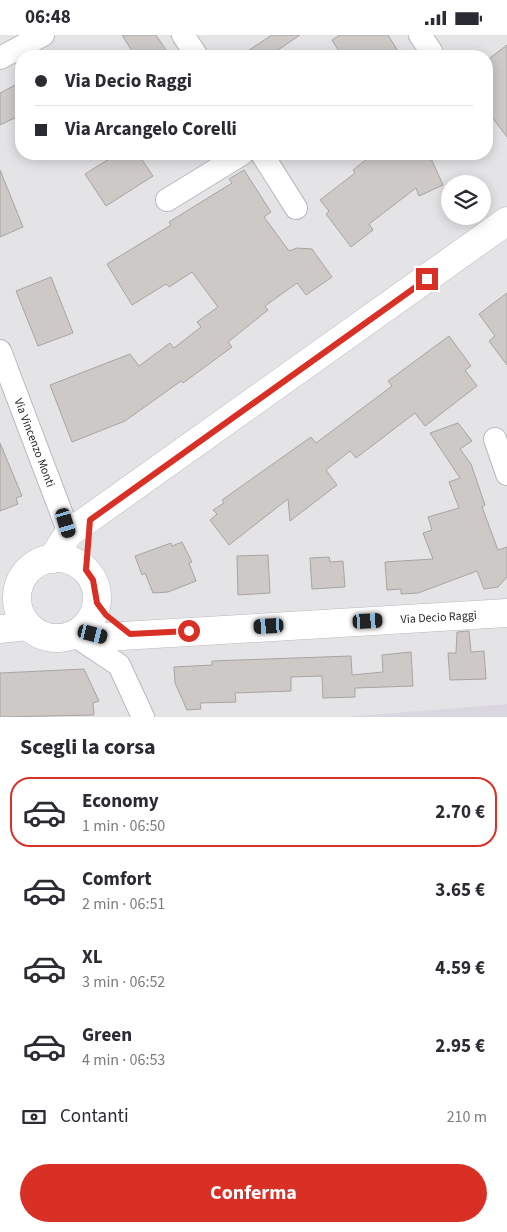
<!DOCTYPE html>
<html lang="it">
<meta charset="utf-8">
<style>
:root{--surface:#fff;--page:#f2f2f3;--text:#2b2b33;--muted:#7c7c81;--line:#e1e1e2;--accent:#d93025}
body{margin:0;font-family:"Source Sans 3",sans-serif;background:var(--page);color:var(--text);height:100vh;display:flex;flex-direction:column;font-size:19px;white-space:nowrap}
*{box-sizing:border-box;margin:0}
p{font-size:16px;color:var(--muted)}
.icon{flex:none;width:28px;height:28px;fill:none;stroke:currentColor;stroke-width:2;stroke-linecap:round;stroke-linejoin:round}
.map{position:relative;height:682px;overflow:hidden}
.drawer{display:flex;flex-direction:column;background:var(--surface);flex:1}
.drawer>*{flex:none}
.top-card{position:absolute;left:15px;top:15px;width:478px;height:110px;border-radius:20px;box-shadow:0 2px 12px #0003;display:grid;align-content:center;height:110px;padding:0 20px;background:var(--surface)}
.controls{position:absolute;left:441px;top:140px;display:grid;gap:10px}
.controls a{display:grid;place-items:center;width:50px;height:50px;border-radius:50%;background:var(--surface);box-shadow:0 2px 12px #0003;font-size:25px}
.end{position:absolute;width:22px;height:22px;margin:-11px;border:6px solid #d93025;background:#fff;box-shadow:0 0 0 2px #fff}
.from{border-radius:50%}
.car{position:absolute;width:15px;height:30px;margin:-15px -8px;border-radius:6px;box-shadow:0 0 4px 1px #0007;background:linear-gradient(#222 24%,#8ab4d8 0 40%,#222 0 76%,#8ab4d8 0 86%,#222 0)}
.top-card b{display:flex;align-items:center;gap:18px;height:48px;font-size:19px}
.top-card b+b{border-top:1px solid var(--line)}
.top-card i{width:12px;height:12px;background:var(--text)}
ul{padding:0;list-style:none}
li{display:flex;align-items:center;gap:15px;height:70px;margin:0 10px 8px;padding:0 10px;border:2px solid transparent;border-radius:20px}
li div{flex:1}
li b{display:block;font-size:19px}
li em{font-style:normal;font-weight:700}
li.selected{border-color:var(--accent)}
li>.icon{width:45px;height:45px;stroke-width:1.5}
h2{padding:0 20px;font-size:22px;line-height:60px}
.pay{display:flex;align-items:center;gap:12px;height:55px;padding:0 20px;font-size:19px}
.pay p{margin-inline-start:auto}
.button{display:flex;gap:10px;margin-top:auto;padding:10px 20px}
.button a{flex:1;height:58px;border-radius:30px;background:var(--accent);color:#fff;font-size:20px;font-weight:700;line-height:58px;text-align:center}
.status{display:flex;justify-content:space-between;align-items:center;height:35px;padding:0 25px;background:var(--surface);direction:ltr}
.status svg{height:14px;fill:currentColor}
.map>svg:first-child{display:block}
.built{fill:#d9d6e0}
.building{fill:#ccc9c7;stroke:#a8a4a2}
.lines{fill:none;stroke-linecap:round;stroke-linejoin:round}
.street-casing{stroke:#b9b8bc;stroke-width:24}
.secondary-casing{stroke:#b9b8bc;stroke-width:29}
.street{stroke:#fff;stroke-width:22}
.secondary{stroke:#fff;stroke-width:28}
.route{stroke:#d93025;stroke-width:6}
.labels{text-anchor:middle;stroke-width:5;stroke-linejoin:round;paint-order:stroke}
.street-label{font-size:12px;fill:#282729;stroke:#e4e3e6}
</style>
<div class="status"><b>06:48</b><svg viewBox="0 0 49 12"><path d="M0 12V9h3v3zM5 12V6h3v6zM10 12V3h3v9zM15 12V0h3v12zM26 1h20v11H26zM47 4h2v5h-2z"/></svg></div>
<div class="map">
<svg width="507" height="682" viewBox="0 0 507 682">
<rect width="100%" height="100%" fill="#e4e3e6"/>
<!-- built -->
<path class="built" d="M507,669v13h-161z"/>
<!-- building -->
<g class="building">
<path d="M122,0h34l14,21h-35z"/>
<path d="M272,0h28l-31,21h-29z"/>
<path d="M340,0h48l13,21h-59l-10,-16z"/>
<path d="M507,10v92l-21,-28v-48z"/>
<path d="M21,47v33l-21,10v-32z"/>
<path d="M117,119h21l15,22 -47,30 -21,-32z"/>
<path d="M373,119h56l14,31 -24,11 -3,-8 -47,36 4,6 -22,17 -25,-33 3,-3 -9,-11 35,-27 -2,-3z"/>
<path d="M0,135l23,57 -23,10z"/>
<path d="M244,135l27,42 -7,5 25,34 8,-3 15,1 20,28 -26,18 -9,-12 -32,23 3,4 -40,32 4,5 -49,36 -2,-2 -56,40 -53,21 -22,-57 80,-31 9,12 31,-23 4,5 27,-21 -4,-5 21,-15 -26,-35 -23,15 -3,-3 -34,21 -25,-41 64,-39 -2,-3 63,-39 -3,-4z"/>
<path d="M51,242l22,56 -35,13 -22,-55z"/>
<path d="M507,258v72l-18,-24 6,-5 -16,-22z"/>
<path d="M449,301l22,30 -6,4 12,16 -52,40 -10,-13 -59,45 -6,-7 -24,19 11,15 -47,36 -2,-22 -59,46 -19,-25 7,-6 -4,-4 11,-7 -2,-3 89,-63 5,6 76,-57 -4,-5z"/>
<path d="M458,388l14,18 -12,8 11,15 14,41 -3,2 16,43 9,-3v30l-9,10 -14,2 -7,-18 -59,22 -17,1v-5l-14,1 -2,-28 48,-3 -10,-26 9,-3 -4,-13 31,-9 -10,-26 11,-4 -30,-45z"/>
<path d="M0,408l22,53 -6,2 2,6 -18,7z"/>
<path d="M182,507l10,20 -3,1 7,18 -28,11 -15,1 -8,-20 -3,2 -7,-19 36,-13 1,3z"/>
<path d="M268,520l2,38 -32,2 -1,-39z"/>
<path d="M329,522l1,5 13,-1 2,26 -33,2 -2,-31z"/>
<path d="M469,596l2,21 13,-1 2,28 -36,1 -2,-27h8l1,-21z"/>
<path d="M411,617l2,34 -58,2v9l-32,1 -1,-22 -31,1v14l-56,2 1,9 -36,1 1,6 -14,1 -12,-27 -1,-16 38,-2v-4l139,-5 1,19 31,-3 -1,-17z"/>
<path d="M84,634l15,32 -6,2 1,12 -94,2v-44z"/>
</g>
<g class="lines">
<defs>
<g id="street">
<path d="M183,0l14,21"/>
<path d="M420,0l11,16"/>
<path d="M0,23l43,-23"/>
<path d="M262,119l34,54"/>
<path d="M167,165l75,-46"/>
<path id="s1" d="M0,316l69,182"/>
<path d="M495,404l12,35"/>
<path d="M74,600l45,30 24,52"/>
</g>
<g id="secondary">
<circle cx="57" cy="563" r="40"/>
<path d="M52,524l17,-26 438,-312"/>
<path d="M0,594l28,-3"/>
<path id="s2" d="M81,596l24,6 402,-24"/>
</g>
</defs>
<!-- street casing -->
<use href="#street" class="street-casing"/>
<!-- secondary casing -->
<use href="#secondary" class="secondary-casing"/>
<!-- street -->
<use href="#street" class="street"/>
<!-- secondary -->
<use href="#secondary" class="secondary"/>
</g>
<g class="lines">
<!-- route -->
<path class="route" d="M189,596l-59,3 -24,-19 -9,-12 -4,-23 -7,-10 4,-50 337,-241"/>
</g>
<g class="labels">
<!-- street labels -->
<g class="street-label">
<text dy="4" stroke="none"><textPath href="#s1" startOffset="98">Via Vincenzo Monti</textPath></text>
<text dy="4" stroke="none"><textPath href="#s2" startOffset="359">Via Decio Raggi</textPath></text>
</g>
</g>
</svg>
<div class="controls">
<a><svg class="icon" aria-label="layers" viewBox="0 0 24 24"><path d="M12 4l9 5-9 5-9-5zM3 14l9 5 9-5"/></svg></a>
</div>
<i class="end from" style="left:189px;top:596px"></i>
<i class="end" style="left:427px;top:244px"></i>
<i class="car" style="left:66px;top:488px;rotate:163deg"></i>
<i class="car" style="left:368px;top:586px;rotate:87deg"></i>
<i class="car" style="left:269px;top:591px;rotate:267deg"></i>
<i class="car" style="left:93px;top:599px;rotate:104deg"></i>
<div class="top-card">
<b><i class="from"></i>Via Decio Raggi</b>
<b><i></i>Via Arcangelo Corelli</b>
</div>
</div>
<section class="drawer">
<h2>Scegli la corsa</h2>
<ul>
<li class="selected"><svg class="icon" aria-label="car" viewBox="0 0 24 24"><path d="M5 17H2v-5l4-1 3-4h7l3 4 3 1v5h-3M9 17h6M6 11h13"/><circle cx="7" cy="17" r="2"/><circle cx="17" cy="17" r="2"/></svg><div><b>Economy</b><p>1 min · 06:50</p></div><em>2.70 €</em></li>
<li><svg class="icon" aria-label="car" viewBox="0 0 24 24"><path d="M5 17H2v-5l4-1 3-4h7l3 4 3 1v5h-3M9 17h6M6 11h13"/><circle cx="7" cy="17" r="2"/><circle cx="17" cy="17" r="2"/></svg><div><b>Comfort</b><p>2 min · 06:51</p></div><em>3.65 €</em></li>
<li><svg class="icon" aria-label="car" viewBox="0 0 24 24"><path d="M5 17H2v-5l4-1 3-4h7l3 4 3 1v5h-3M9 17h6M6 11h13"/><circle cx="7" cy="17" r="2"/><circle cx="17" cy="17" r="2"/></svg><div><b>XL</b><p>3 min · 06:52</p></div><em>4.59 €</em></li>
<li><svg class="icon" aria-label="car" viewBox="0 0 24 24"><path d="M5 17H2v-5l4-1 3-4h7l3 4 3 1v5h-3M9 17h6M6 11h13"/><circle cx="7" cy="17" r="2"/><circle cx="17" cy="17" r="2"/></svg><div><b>Green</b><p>4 min · 06:53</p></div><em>2.95 €</em></li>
</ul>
<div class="pay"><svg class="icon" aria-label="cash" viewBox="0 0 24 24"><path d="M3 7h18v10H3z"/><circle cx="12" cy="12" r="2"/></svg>Contanti<p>210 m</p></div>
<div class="button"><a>Conferma</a></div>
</section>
